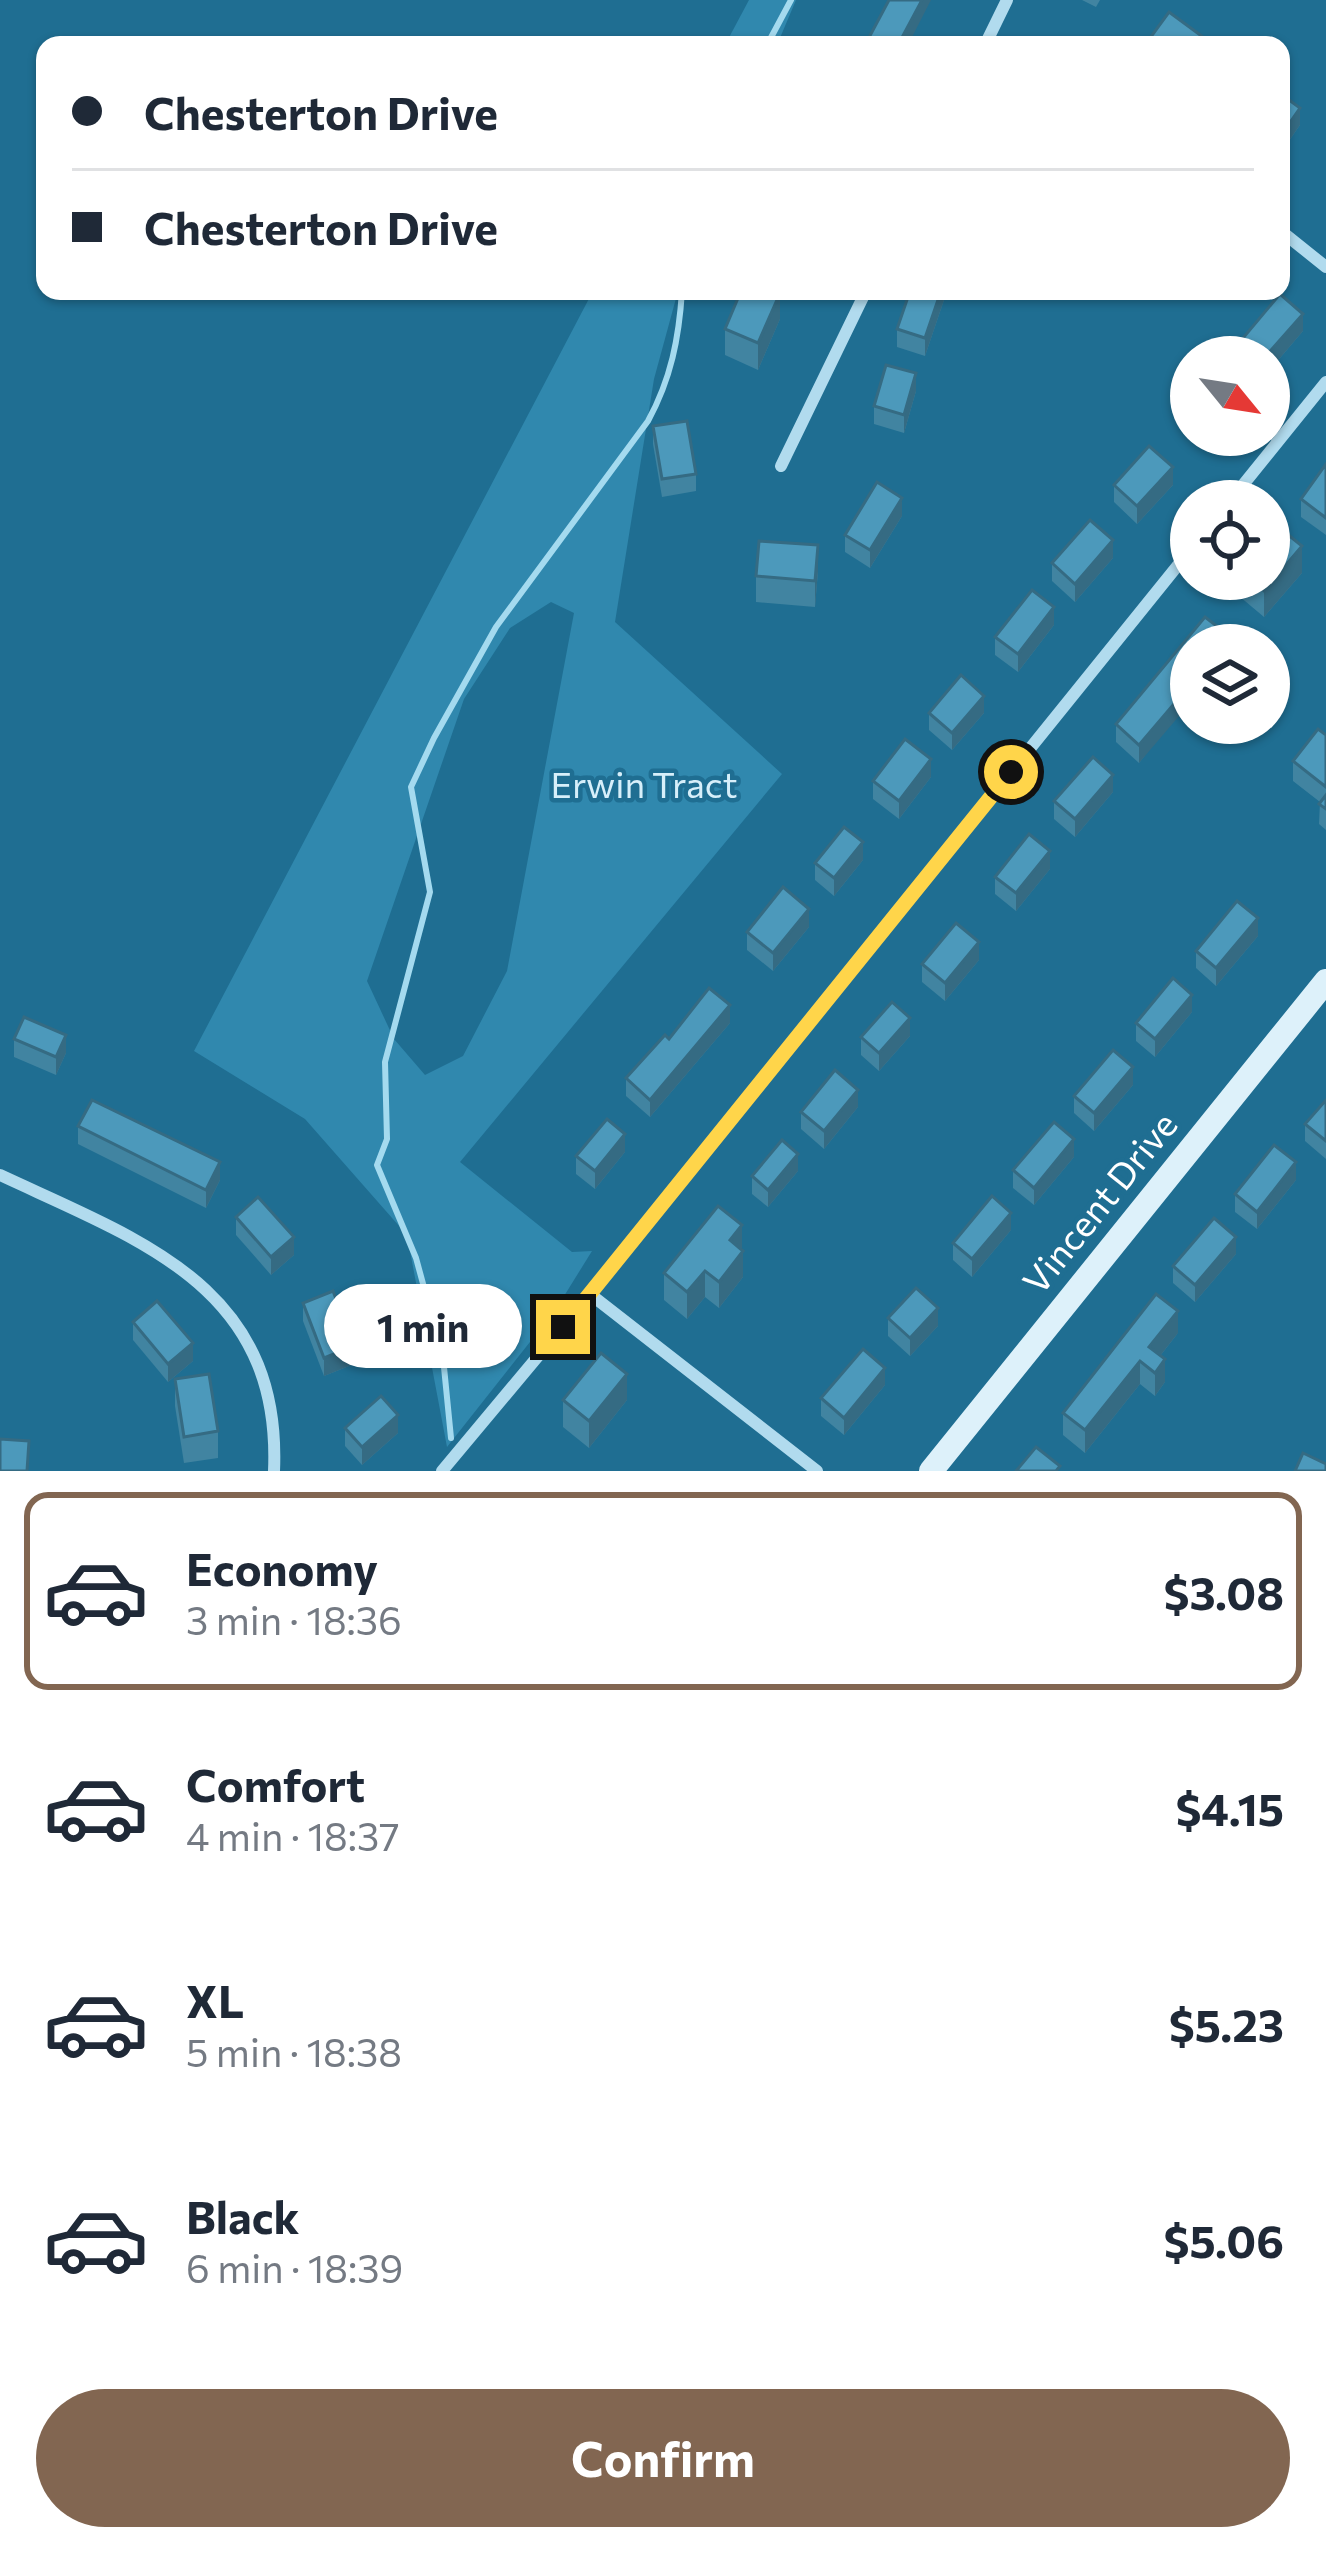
<!DOCTYPE html>
<meta charset="utf-8">
<style>
:root{--surface:#fff;--page:#f2f2f3;--text:#1f2937;--muted:#747a83;--line:#e0e1e3;--accent:#826651}
body{margin:0;font-family:Commissioner,sans-serif;background:var(--page);color:var(--text);height:100vh;display:flex;flex-direction:column;font-size:45px;white-space:nowrap}
*{box-sizing:border-box;margin:0}
p{font-size:39px;color:var(--muted)}
.icon{flex:none;width:66px;height:66px;fill:none;stroke:currentColor;stroke-width:2;stroke-linecap:round;stroke-linejoin:round}
.map{position:relative;height:1471px;overflow:hidden}
.sheet{display:flex;flex-direction:column;background:var(--surface);flex:1}
.sheet>*{flex:none}
.top-card{position:absolute;left:36px;top:36px;width:1254px;height:264px;border-radius:24px;box-shadow:0 3px 9px #0004;display:grid;align-content:center;height:264px;padding:0 36px;background:var(--surface)}
.needle{width:78px;rotate:120deg}
.buttons{position:absolute;left:1170px;top:336px;display:grid;gap:24px}
.buttons a{display:grid;place-items:center;width:120px;height:120px;border-radius:50%;background:var(--surface);box-shadow:0 3px 9px #0004;font-size:60px}
.end{position:absolute;width:54px;height:54px;margin:-27px;border:15px solid #ffd54a;background:#111;box-shadow:0 0 0 6px #111}
.from{border-radius:50%}
.bubble{position:absolute;height:84px;border-radius:42px;background:var(--surface);box-shadow:0 3px 9px #0004;font-size:39px;font-weight:700;line-height:84px;text-align:center}
.top-card b{display:flex;align-items:center;gap:42px;height:114px;font-size:45px}
.top-card b+b{border-top:3px solid var(--line)}
.top-card i{width:30px;height:30px;background:var(--text)}
ul{padding:21px 0 0;list-style:none}
li{display:flex;align-items:center;gap:36px;height:198px;margin:0 24px 18px;padding:0 12px;border:6px solid transparent;border-radius:24px}
li div{flex:1}
li b{display:block;font-size:45px}
li em{font-style:normal;font-weight:700}
li.selected{border-color:var(--accent)}
li>.icon{width:108px;height:108px;stroke-width:1.5}
.cta{display:flex;gap:24px;margin-top:auto;padding:24px 36px}
.cta a{flex:1;height:138px;border-radius:72px;background:var(--accent);color:#fff;font-size:48px;font-weight:700;line-height:138px;text-align:center}
.map>svg:first-child{display:block}
.green{fill:#3088ae;fill-rule:evenodd}
.lines{fill:none;stroke-linecap:round;stroke-linejoin:round}
.stream{stroke:#a4daef;stroke-width:6}
.street{stroke:#b1dbee;stroke-width:12}
.secondary{stroke:#ddf1fa;stroke-width:24}
.wall{fill:#4184a1}
.shaded-wall{fill:#356b83}
.building{fill:#4c99bb;stroke:#356b83;stroke-width:3}
.route{stroke:#ffd54a;stroke-width:15}
.labels{text-anchor:middle;stroke-width:9;stroke-linejoin:round;paint-order:stroke}
.park-label{font-size:36px;fill:#d7effa;stroke:#1f6e92}
.street-label{font-size:36px;fill:#fff;stroke:#1f6e92}
</style>
<div class="map">
<svg width="1326" height="1471" viewBox="0 0 1326 1471">
<rect width="100%" height="100%" fill="#1f6e92"/>
<!-- green -->
<g class="green">
<path d="M749,0h47l-19,45h-52z"/>
<path d="M593,291h85l-24,88 -39,243 167,152 -322,388 112,90 20,-1 -36,58 -109,138 -40,-212 -102,-116 -111,-68zM551,602l23,11 -67,358 -44,85 -38,19 -31,-36 -27,-58 97,-282 46,-71z"/>
</g>
<g class="lines">
<!-- stream -->
<g class="stream">
<path d="M767,45l24,-45"/>
<path d="M451,1438l-8,-81 -27,-99 -39,-93 10,-26 -2,-77 45,-170 -19,-105 23,-49 62,-111 152,-206c23,-42 31,-83 34,-130"/>
</g>
<!-- street -->
<g class="street">
<path d="M985,45l22,-45"/>
<path d="M1281,231l45,36"/>
<path d="M781,466l85,-175"/>
<path d="M1230,501l96,-119"/>
<path d="M0,1175c139,65 282,111 274,296"/>
<path d="M590,1294l227,177"/>
<path d="M442,1471l148,-177 601,-745"/>
</g>
<!-- secondary -->
<path class="secondary" d="M931,1471l395,-490"/>
</g>
<!-- wall -->
<g class="wall">
<path d="M1082,0h18l-4,7z"/>
<path d="M1281,94l19,31 -16,23 -3,-2z"/>
<path d="M944,291v9l-19,56 -28,-9v-18z"/>
<path d="M780,319l-22,51 -33,-15v-26z"/>
<path d="M1303,331l-34,40v-14h-24l-2,-2v-17z"/>
<path d="M916,391l-12,42 -30,-9v-18z"/>
<path d="M653,426l43,48v17l-34,6 -9,-53z"/>
<path d="M1326,464v71l-25,-18v-18z"/>
<path d="M1114,485h59l-36,39 -23,-22z"/>
<path d="M902,516l-32,52 -25,-16v-17z"/>
<path d="M1113,558l-38,44 -23,-21v-18z"/>
<path d="M818,571l-3,36 -59,-5v-26z"/>
<path d="M1302,573l-38,44 -25,-21v-17h30z"/>
<path d="M1054,625l-36,47 -23,-17v-18z"/>
<path d="M1231,645l-92,118 -23,-21v-18z"/>
<path d="M929,713h55l-32,37 -23,-20z"/>
<path d="M1326,735v95l-7,-6 1,-22 -27,-21v-20z"/>
<path d="M931,777l-32,42 -26,-20v-18z"/>
<path d="M1113,792l-38,45 -21,-18v-18z"/>
<path d="M863,860l-29,36 -19,-16v-17z"/>
<path d="M1050,869l-34,42 -21,-17v-17z"/>
<path d="M809,927l-36,44 -26,-21v-18z"/>
<path d="M1258,936l-42,50 -20,-18v-17z"/>
<path d="M979,960l-34,41 -23,-19v-18z"/>
<path d="M1192,1012l-37,45 -19,-16v-18z"/>
<path d="M730,1023l-80,94 -24,-21v-18l43,-39z"/>
<path d="M910,1036l-31,35 -18,-16v-18z"/>
<path d="M14,1039l52,14 -10,22 -42,-18z"/>
<path d="M1133,1085l-39,46 -20,-18v-17z"/>
<path d="M1326,1100v59l-21,-18v-17z"/>
<path d="M858,1107l-34,42 -23,-20v-17z"/>
<path d="M78,1126l142,54 -14,28 -128,-64z"/>
<path d="M625,1152l-30,37 -19,-15v-18z"/>
<path d="M1074,1157l-40,48 -21,-17v-18z"/>
<path d="M798,1171l-30,36 -16,-13v-18z"/>
<path d="M1296,1180l-39,49 -22,-17v-18z"/>
<path d="M236,1217l58,38 -23,20 -35,-40z"/>
<path d="M1011,1230l-39,47 -19,-17v-17z"/>
<path d="M742,1249l1,28 -24,31 -14,-11 -18,22 -23,-19v-27z"/>
<path d="M1236,1254l-41,48 -22,-19v-17z"/>
<path d="M303,1303l51,61 -30,12 -21,-55z"/>
<path d="M888,1318l50,8 -28,30 -22,-20z"/>
<path d="M133,1322l60,39 -25,21 -35,-42z"/>
<path d="M1178,1333l-18,23 5,26 -10,14 -15,-12 -55,69 -22,-18v-22z"/>
<path d="M175,1379l43,52v27l-34,5 -9,-57z"/>
<path d="M885,1385l-41,50 -23,-19v-18z"/>
<path d="M563,1400h64l-38,48 -26,-21z"/>
<path d="M345,1428l53,5 -36,32 -17,-19z"/>
</g>
<!-- shaded-wall -->
<g class="shaded-wall">
<path d="M922,0h9l-23,45h-10z"/>
<path d="M1300,108v17l-16,23v-17z"/>
<path d="M941,291h3v9l-19,56v-18z"/>
<path d="M780,293v26l-22,51v-27z"/>
<path d="M1303,314v17l-34,40v-14h-4z"/>
<path d="M916,373v18l-12,42v-18z"/>
<path d="M1173,467v18l-36,39v-18z"/>
<path d="M902,498v18l-32,52v-18z"/>
<path d="M1113,540v18l-38,44v-18z"/>
<path d="M818,545v26l-3,36v-26z"/>
<path d="M1302,546v27l-38,44v-26z"/>
<path d="M1054,607v18l-36,47v-18z"/>
<path d="M1191,684v18l-52,61v-18z"/>
<path d="M984,696v17l-32,37v-17z"/>
<path d="M931,759v18l-32,42v-18z"/>
<path d="M1113,775v17l-38,45v-18z"/>
<path d="M863,842v18l-29,36v-18z"/>
<path d="M1050,851v18l-34,42v-18z"/>
<path d="M809,909v18l-36,44v-18z"/>
<path d="M1258,918v18l-42,50v-18z"/>
<path d="M979,942v18l-34,41v-18z"/>
<path d="M1192,995v17l-37,45v-18z"/>
<path d="M730,1005v18l-80,94v-17z"/>
<path d="M910,1018v18l-31,35v-18z"/>
<path d="M66,1035v18l-10,22v-18z"/>
<path d="M1133,1067v18l-39,46v-18z"/>
<path d="M858,1090v17l-34,42v-18z"/>
<path d="M625,1134v18l-30,37v-18z"/>
<path d="M1074,1139v18l-40,48v-17z"/>
<path d="M798,1154v17l-30,36v-17z"/>
<path d="M220,1162v18l-14,28v-18z"/>
<path d="M1296,1162v18l-39,49v-17z"/>
<path d="M1011,1213v17l-39,47v-18z"/>
<path d="M742,1225v27l-12,-12z"/>
<path d="M294,1237v18l-23,20v-18z"/>
<path d="M1236,1237v17l-41,48v-17z"/>
<path d="M743,1251v26l-24,31v-26z"/>
<path d="M705,1271v26l-18,22v-27z"/>
<path d="M938,1308v18l-28,30v-18z"/>
<path d="M1178,1311v22l-29,37v-23z"/>
<path d="M193,1343v18l-25,21v-18z"/>
<path d="M354,1346v18l-30,12v-18z"/>
<path d="M1165,1359v23l-10,14v-23z"/>
<path d="M1140,1361v23l-55,69v-23z"/>
<path d="M885,1368v17l-41,50v-17z"/>
<path d="M627,1374v26l-38,48v-27z"/>
<path d="M398,1415v18l-36,32v-18z"/>
</g>
<!-- building -->
<g class="building">
<path d="M889,0h33l-24,45h-33z"/>
<path d="M1169,12l38,28 -3,5h-45l-9,-7z"/>
<path d="M1281,94l19,14 -16,23 -3,-3z"/>
<path d="M741,291l39,2 -22,50 -33,-14z"/>
<path d="M910,291h31l-16,47 -28,-9z"/>
<path d="M1280,294l23,20 -38,43 -22,-19z"/>
<path d="M886,365l30,8 -12,42 -30,-9z"/>
<path d="M687,421l9,53 -34,5 -9,-53z"/>
<path d="M1149,446l24,21 -36,39 -23,-21z"/>
<path d="M1326,464v54l-25,-19z"/>
<path d="M877,482l25,16 -32,52 -25,-15z"/>
<path d="M1090,520l23,20 -38,44 -23,-21z"/>
<path d="M1276,525l26,21 -38,45 -14,-12h19v-46z"/>
<path d="M759,541l59,4 -3,36 -59,-5z"/>
<path d="M1032,590l22,17 -36,47 -23,-17z"/>
<path d="M1205,617l26,20 -7,8h-33v39l-52,61 -23,-21z"/>
<path d="M961,675l23,21 -32,37 -23,-20z"/>
<path d="M1318,729l8,6v52l-33,-26z"/>
<path d="M905,739l26,20 -32,42 -26,-20z"/>
<path d="M1093,757l20,18 -38,44 -21,-18z"/>
<path d="M1326,795v14l-7,-5z"/>
<path d="M844,827l19,15 -29,36 -19,-15z"/>
<path d="M1029,834l21,17 -34,42 -21,-16z"/>
<path d="M783,887l26,22 -36,44 -26,-21z"/>
<path d="M1237,901l21,17 -42,50 -20,-17z"/>
<path d="M956,923l23,19 -34,41 -23,-19z"/>
<path d="M1173,978l19,17 -37,44 -19,-16z"/>
<path d="M709,988l21,17 -80,95 -24,-22 39,-43 4,4z"/>
<path d="M892,1002l18,16 -31,35 -18,-16z"/>
<path d="M24,1017l42,18 -10,22 -42,-18z"/>
<path d="M1113,1050l20,17 -39,46 -20,-17z"/>
<path d="M835,1070l23,20 -34,41 -23,-19z"/>
<path d="M92,1100l128,62 -14,28 -128,-64z"/>
<path d="M1326,1100v41l-21,-17z"/>
<path d="M607,1119l18,15 -30,37 -19,-15z"/>
<path d="M1054,1122l20,17 -40,49 -21,-18z"/>
<path d="M782,1140l16,14 -30,36 -16,-14z"/>
<path d="M1274,1145l22,17 -39,50 -22,-18z"/>
<path d="M992,1196l19,17 -39,46 -19,-16z"/>
<path d="M258,1197l36,40 -23,20 -35,-40z"/>
<path d="M718,1206l24,19 -12,15 13,11 -24,31 -14,-11 -18,21 -23,-19z"/>
<path d="M1214,1218l22,19 -41,48 -22,-19z"/>
<path d="M916,1288l22,20 -28,30 -22,-20z"/>
<path d="M333,1291l21,55 -30,12 -21,-55z"/>
<path d="M1156,1294l22,17 -29,36 16,12 -10,14 -15,-12 -55,69 -22,-17z"/>
<path d="M157,1301l36,42 -25,21 -35,-42z"/>
<path d="M863,1349l22,19 -41,50 -23,-20z"/>
<path d="M601,1353l26,21 -38,47 -26,-21z"/>
<path d="M209,1374l9,57 -34,6 -9,-58z"/>
<path d="M381,1396l17,19 -36,32 -17,-19z"/>
<path d="M0,1439l29,2 -2,30h-27z"/>
<path d="M1036,1447l24,19 -4,5h-40z"/>
<path d="M1303,1453l23,11v7h-31z"/>
</g>
<g class="lines">
<!-- route -->
<path class="route" d="M563,1327l448,-555"/>
</g>
<g class="labels">
<!-- park labels -->
<g class="park-label">
<text x="644" y="798">Erwin Tract</text>
</g>
<!-- street labels -->
<g class="street-label">
<text transform="translate(1100 1203) rotate(-51)" y="13">Vincent Drive</text>
</g>
</g>
</svg>
<div class="buttons">
<a><svg class="needle" viewBox="-14 -14 28 28"><path d="M0-13l5 13h-10z" fill="#e53935"/><path d="M0 13l5-13h-10z" fill="#747a83"/></svg></a>
<a><svg class="icon" aria-label="locate" viewBox="0 0 24 24"><circle cx="12" cy="12" r="6"/><path d="M12 2v4M12 18v4M2 12h4M18 12h4"/></svg></a>
<a><svg class="icon" aria-label="layers" viewBox="0 0 24 24"><path d="M12 4l9 5-9 5-9-5zM3 14l9 5 9-5"/></svg></a>
</div>
<i class="end from" style="left:1011px;top:772px"></i>
<i class="end" style="left:563px;top:1327px"></i>
<div class="bubble" style="left:324px;top:1284px;width:198px">1 min</div>
<div class="top-card">
<b><i class="from"></i>Chesterton Drive</b>
<b><i></i>Chesterton Drive</b>
</div>
</div>
<section class="sheet">
<ul>
<li class="selected"><svg class="icon" aria-label="car" viewBox="0 0 24 24"><path d="M5 17H2v-5l4-1 3-4h7l3 4 3 1v5h-3M9 17h6M6 11h13"/><circle cx="7" cy="17" r="2"/><circle cx="17" cy="17" r="2"/></svg><div><b>Economy</b><p>3 min · 18:36</p></div><em>$3.08</em></li>
<li><svg class="icon" aria-label="car" viewBox="0 0 24 24"><path d="M5 17H2v-5l4-1 3-4h7l3 4 3 1v5h-3M9 17h6M6 11h13"/><circle cx="7" cy="17" r="2"/><circle cx="17" cy="17" r="2"/></svg><div><b>Comfort</b><p>4 min · 18:37</p></div><em>$4.15</em></li>
<li><svg class="icon" aria-label="car" viewBox="0 0 24 24"><path d="M5 17H2v-5l4-1 3-4h7l3 4 3 1v5h-3M9 17h6M6 11h13"/><circle cx="7" cy="17" r="2"/><circle cx="17" cy="17" r="2"/></svg><div><b>XL</b><p>5 min · 18:38</p></div><em>$5.23</em></li>
<li><svg class="icon" aria-label="car" viewBox="0 0 24 24"><path d="M5 17H2v-5l4-1 3-4h7l3 4 3 1v5h-3M9 17h6M6 11h13"/><circle cx="7" cy="17" r="2"/><circle cx="17" cy="17" r="2"/></svg><div><b>Black</b><p>6 min · 18:39</p></div><em>$5.06</em></li>
</ul>
<div class="cta"><a>Confirm</a></div>
</section>
